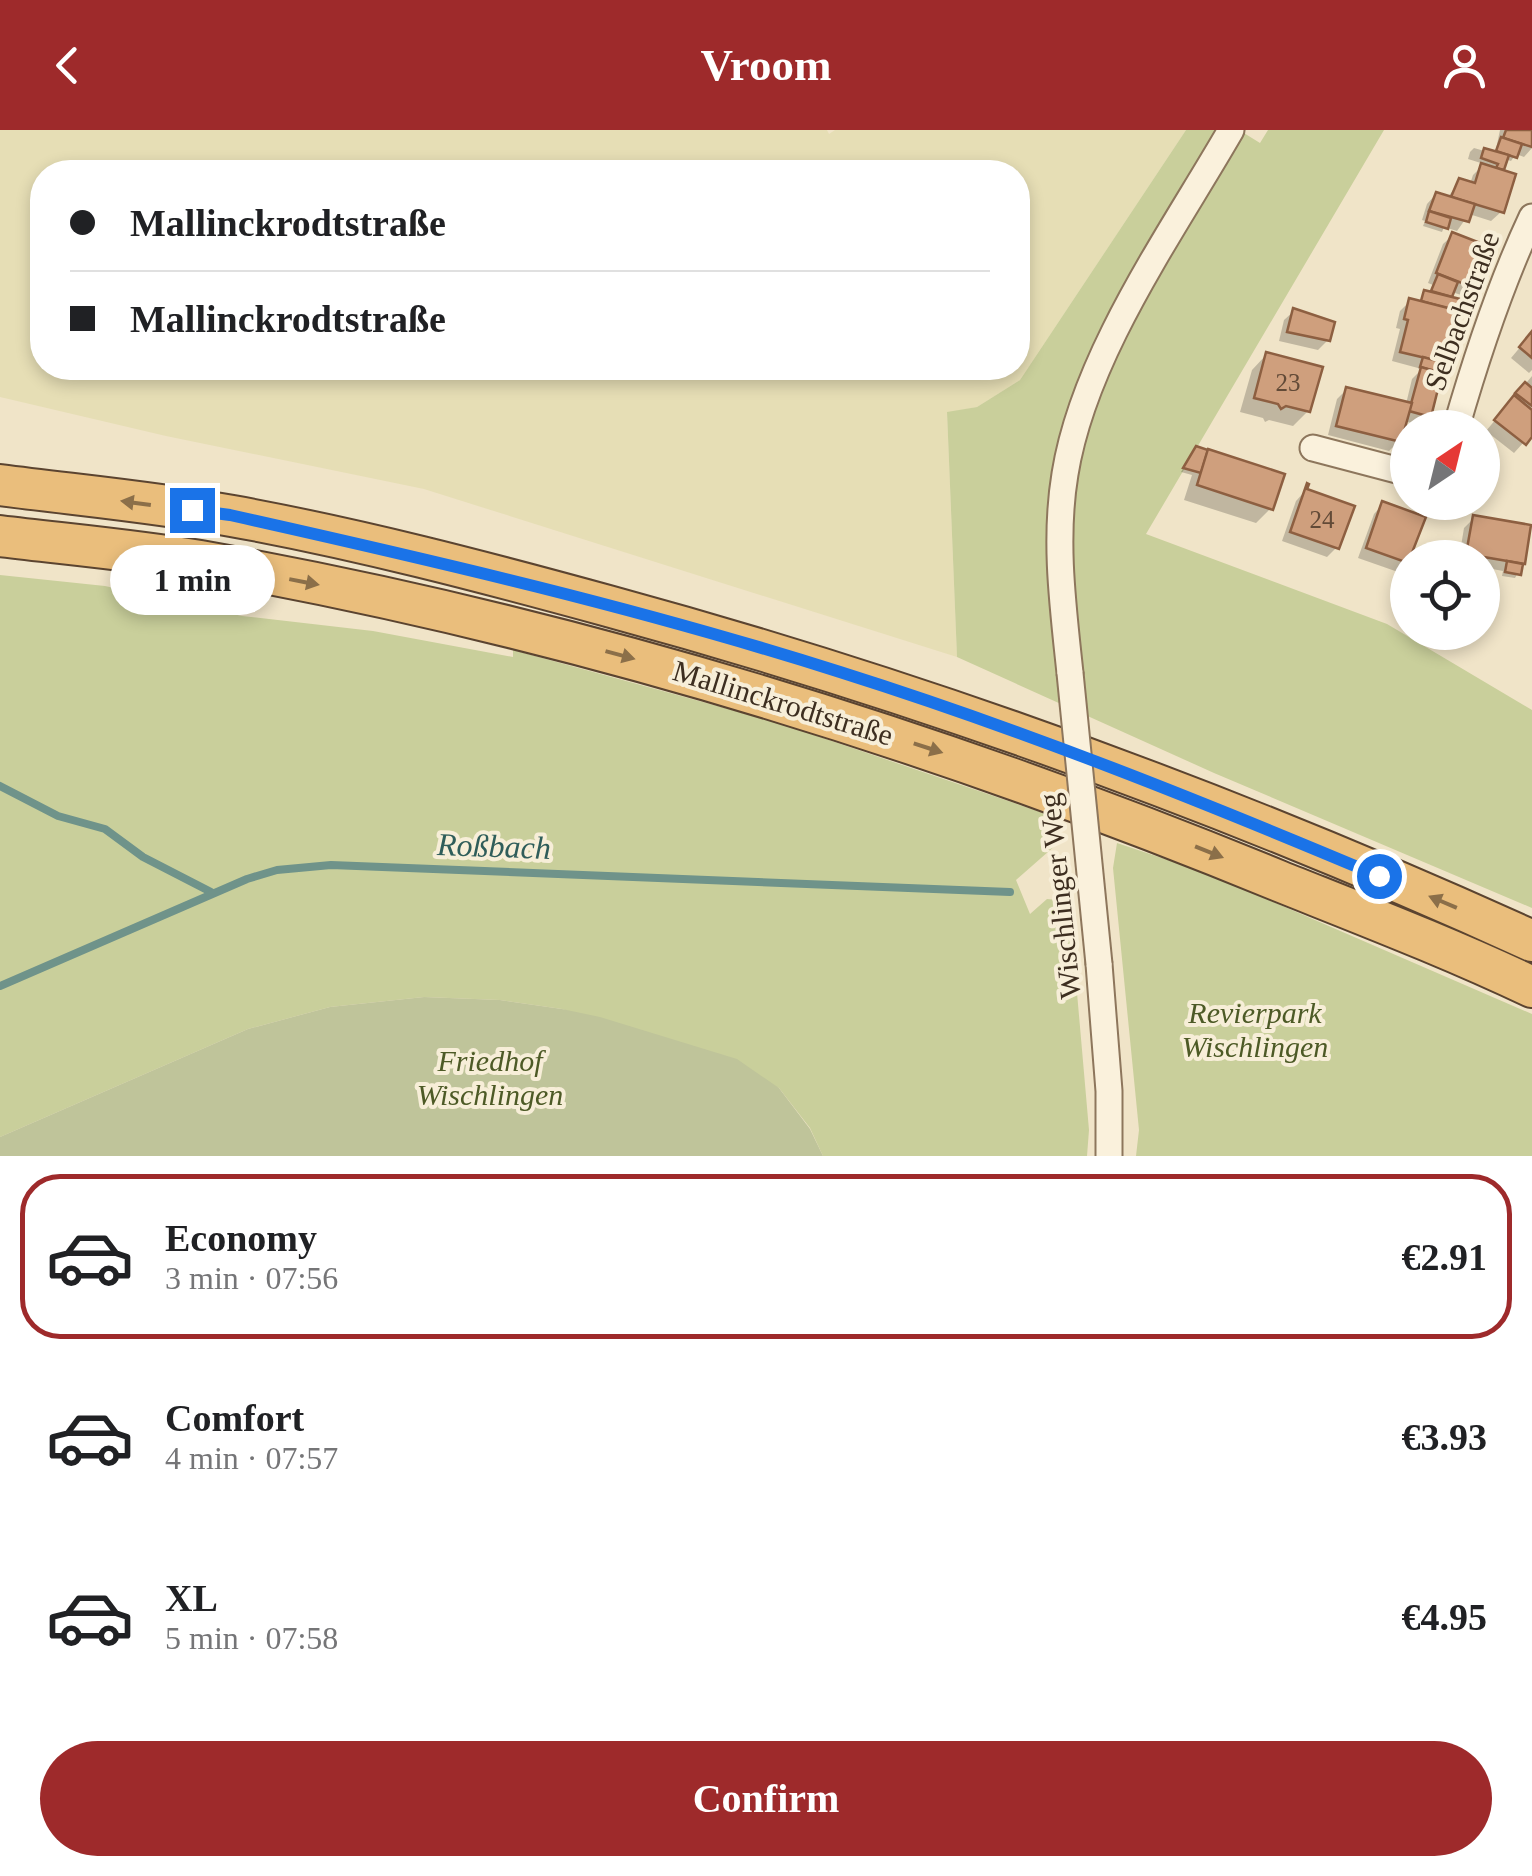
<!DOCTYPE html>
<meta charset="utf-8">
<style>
:root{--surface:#fff;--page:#f6f6f6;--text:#202124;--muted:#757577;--line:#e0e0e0;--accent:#9e2a2b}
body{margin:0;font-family:"Times New Roman",serif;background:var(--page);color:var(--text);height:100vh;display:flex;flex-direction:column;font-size:38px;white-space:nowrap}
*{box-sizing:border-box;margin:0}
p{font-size:32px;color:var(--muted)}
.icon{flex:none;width:55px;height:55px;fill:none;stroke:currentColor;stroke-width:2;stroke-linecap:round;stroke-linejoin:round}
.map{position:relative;height:1026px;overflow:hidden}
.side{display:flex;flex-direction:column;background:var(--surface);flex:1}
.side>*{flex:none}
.guide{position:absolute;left:30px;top:30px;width:1000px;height:220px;border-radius:40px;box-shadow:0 5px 15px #0003;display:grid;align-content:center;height:220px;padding:0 40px;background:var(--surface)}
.needle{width:65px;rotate:35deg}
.tools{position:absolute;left:1390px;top:280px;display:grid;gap:20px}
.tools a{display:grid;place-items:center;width:110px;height:110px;border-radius:50%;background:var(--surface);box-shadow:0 5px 15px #0003;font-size:50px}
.end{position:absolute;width:45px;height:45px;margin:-22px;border:12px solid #1a73e8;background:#fff;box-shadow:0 0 0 5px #fff}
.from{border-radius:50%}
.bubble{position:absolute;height:70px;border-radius:35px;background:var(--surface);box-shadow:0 5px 15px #0003;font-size:32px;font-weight:600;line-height:70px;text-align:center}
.guide b{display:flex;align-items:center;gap:35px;height:95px;font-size:38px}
.guide b+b{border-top:2px solid var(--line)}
.guide i{width:25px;height:25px;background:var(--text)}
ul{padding:18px 0 0;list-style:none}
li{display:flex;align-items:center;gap:30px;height:165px;margin:0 20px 15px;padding:0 20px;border:5px solid transparent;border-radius:40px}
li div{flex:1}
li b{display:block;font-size:38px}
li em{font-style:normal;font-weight:600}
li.active{border-color:var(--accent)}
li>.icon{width:90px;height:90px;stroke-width:1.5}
.button{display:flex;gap:20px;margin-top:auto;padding:20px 40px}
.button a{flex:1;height:115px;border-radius:60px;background:var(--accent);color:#fff;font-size:40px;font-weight:600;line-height:115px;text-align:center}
header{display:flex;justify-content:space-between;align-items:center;height:130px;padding:0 40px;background:var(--accent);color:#fff;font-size:45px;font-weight:600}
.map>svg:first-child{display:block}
.farmland{fill:#e6deb5;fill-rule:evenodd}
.green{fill:#c9cf9b}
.cemetery{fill:#bfc49a}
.shadow{fill:#0003}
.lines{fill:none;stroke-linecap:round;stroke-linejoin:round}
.stream{stroke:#6f938a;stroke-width:8}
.building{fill:#cf9f7d;stroke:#8d5f41;stroke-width:2.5}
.minor-casing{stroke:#8d765c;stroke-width:29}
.trunk-casing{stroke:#5b4430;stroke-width:44}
.minor{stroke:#faf1dc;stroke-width:25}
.trunk{stroke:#eabe7c;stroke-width:40}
.minor-bridge-casing{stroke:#8d765c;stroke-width:29;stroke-linecap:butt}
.minor-bridge{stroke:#faf1dc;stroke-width:25}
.oneway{fill:#8b6f49}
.route{stroke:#1a73e8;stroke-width:12}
.labels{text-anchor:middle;stroke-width:8;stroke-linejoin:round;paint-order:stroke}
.number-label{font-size:25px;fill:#624a37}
.street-label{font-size:30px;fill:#3d2e20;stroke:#f7eed8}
.park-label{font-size:30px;font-style:italic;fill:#4d5a26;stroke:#f7eed8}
.water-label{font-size:32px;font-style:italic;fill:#2f5d5a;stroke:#f7eed8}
</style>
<header><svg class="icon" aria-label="back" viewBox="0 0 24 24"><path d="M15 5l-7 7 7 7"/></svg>Vroom<svg class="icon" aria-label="person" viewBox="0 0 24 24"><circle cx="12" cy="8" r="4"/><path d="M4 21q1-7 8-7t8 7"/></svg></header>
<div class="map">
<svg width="1532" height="1026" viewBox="0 0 1532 1026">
<rect width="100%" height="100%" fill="#f0e4c8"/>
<!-- farmland -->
<path class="farmland" d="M0,0h827l2,4 6,-4h351l-166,250 -43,27 -30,6 10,244 -533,-168 -258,-53 -166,-39zM42,42h976v196h-976z"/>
<!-- green -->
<g class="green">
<path d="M1186,0h53l21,13 8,-13h116l-238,404 241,90 145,86v198l-318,-135 -257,-116 -10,-245 30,-5 43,-27z"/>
<path d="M0,445l105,11 137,30 131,15 140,26v-7l263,72 285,97 -4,25 -41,36 14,34 17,-15 22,2 20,229 -2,26h-264l-13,-28 -31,-40 -217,-79 -62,-9 -76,-3 -94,10 -82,22 -248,108z"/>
<path d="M1117,713l87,29 328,142v142h-396l3,-26 -26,-262z"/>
</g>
<!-- cemetery -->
<path class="cemetery" d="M424,867l76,3 62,9 38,8 137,42 42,29 31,41 13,27h-823v-19l248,-108 82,-22z"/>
<!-- shadow -->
<g class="shadow">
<path d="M1500,0h32v18l-8,9 -8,-3 -5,7 -6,-2 -6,12 2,41 -10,9 -22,-7 -12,17 -13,-4 -2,5 -19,-6 2,-5 -3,-1 5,-16 9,-10 12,3 12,-16 10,3 3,-9 11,-11 -16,-5 2,-7 4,-4 21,6z"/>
<path d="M1453,105l17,51 -9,9 -9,-3 -3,7 -5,63 -16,54 -9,9 -15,-4 -5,20 -10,10 -61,-16 9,-36 10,-10 59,15 6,-25 8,-8 -2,-3 -26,-7 8,-32 -4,-1 4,-17 10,-10 9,3 6,-11 5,1 3,-9 -5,-2 15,-39z"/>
<path d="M1294,181l34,29 -10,10 -39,-9 5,-21z"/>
<path d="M1532,203v37l-3,3 -18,-15z"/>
<path d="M1266,225l42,56 -15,15 -24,-6 -4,2 -2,-4 -23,-6 12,-42z"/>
<path d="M1532,246v31l-3,3 3,3v20l-18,20 -28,-22z"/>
<path d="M1192,323l78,56 -14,14 -72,-23 8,-25 -11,-3z"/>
<path d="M1305,361l32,56 -10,10 -45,-16 14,-40z"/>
<path d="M1383,374l25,58 -10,10 -40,-14 16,-44z"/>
<path d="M1474,388l49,45 -8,15 -13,-2 1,-5 -21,-4v-9h-23l5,-30z"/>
</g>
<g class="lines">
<!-- stream -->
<g class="stream">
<path d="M0,656l58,30 47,13 38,28 68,35"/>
<path d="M0,856l247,-107 30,-9 54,-5 679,27"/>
</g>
</g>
<!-- building -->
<g class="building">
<path d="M1506,0h26v17l-29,-9z"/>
<path d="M1501,7l21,7 -5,14 -21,-7z"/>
<path d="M1484,18l25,7 -5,15 -8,-2 2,-4 -17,-6z"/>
<path d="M1481,33l35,11 -12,39 -53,-16 8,-19 16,5z"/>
<path d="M1436,62l39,12 -6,18 -40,-11z"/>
<path d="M1429,81l22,7 -3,11 -22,-7z"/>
<path d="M1452,102l36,14 -16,41 -36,-14z"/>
<path d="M1438,144l20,8 -6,15 -21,-6z"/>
<path d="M1424,160l36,9 -3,12 -36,-10z"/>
<path d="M1409,168l51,13 -13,52 -47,-11 8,-32 -4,-1z"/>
<path d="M1293,178l42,14 -5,19 -43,-9z"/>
<path d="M1532,201v27l-13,-11z"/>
<path d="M1266,222l57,15 -13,45 -24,-6 -5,3 -3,-5 -24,-6z"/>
<path d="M1423,227l22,6 -3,10 -22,-6z"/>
<path d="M1421,237l21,6 -11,44 -22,-6z"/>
<path d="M1525,252l7,6v18l-17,-13z"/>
<path d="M1346,257l66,16 -11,39 -65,-16z"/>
<path d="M1514,265l18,15v27l-6,8 -32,-25z"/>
<path d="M1196,316l12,4 -7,23 -18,-5z"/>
<path d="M1208,319l77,25 -12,36 -76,-25z"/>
<path d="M1307,353l2,1 -2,5 48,17 -16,43 -49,-17z"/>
<path d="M1382,371l44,16 -18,46 -42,-15z"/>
<path d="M1473,385l58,10 -6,39 -59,-10z"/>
<path d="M1507,431l16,3 -2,11 -16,-3z"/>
</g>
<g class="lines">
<defs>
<g id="minor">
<path d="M1456,298c21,-73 44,-143 76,-211"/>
<path d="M1313,318l95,25"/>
<path d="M1070,543c-7,-66 -16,-133 -5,-199 19,-119 106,-240 166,-344"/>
<path d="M1099,834l10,127v65"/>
</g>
<g id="trunk">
<path d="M0,355c77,10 155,17 232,31 127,23 252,56 376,90 319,87 623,198 924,335"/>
<path d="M0,406c66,8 134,14 200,25 371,66 731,177 1079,320 85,34 171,67 253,106"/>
</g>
</defs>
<!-- minor casing -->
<use href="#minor" class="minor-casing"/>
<!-- trunk casing -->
<use href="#trunk" class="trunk-casing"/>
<!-- minor -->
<use href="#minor" class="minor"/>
<!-- trunk -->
<use href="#trunk" class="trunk"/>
<defs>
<path id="minor-bridge" d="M1070,543l29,291"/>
</defs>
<!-- minor-bridge casing -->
<use href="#minor-bridge" class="minor-bridge-casing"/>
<!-- minor-bridge -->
<use href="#minor-bridge" class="minor-bridge"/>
</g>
<!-- one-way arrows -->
<defs><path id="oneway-solid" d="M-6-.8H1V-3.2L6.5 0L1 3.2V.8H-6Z" transform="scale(2.5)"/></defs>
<g class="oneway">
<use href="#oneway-solid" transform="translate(136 373) rotate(-172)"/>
<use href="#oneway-solid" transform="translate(304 452) rotate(11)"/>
<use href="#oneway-solid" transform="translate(620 525) rotate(15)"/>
<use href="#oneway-solid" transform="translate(928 618) rotate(18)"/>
<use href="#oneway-solid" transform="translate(1209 722) rotate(22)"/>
<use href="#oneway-solid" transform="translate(1443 772) rotate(-157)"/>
</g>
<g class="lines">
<!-- route -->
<path class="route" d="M192,380l38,5c206,46 409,93 610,157 184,58 361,129 539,204"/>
</g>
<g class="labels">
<!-- number labels -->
<g class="number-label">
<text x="1288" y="261">23</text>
<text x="1322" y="398">24</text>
</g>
<!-- street labels -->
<g class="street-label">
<text transform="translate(1462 181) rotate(-70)" y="10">Selbachstraße</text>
<text transform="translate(783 573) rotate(17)" y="10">Mallinckrodtstraße</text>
<text transform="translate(1060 766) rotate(-96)" y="10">Wischlinger Weg</text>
</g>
<!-- park labels -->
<g class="park-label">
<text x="1255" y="893">Revierpark<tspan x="1255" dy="34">Wischlingen</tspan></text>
<text x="490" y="941">Friedhof<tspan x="490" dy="34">Wischlingen</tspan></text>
</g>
<!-- water labels -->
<g class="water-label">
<text transform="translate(494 716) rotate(2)" y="11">Roßbach</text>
</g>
</g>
</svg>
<div class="tools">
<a><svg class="needle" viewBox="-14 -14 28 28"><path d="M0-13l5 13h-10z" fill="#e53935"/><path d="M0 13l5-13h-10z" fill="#757577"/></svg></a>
<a><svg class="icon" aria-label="locate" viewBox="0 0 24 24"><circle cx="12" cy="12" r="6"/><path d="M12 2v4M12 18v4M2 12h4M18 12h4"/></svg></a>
</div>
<i class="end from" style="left:1379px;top:746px"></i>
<i class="end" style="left:192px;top:380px"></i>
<div class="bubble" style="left:110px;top:415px;width:165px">1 min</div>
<div class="guide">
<b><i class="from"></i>Mallinckrodtstraße</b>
<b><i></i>Mallinckrodtstraße</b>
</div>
</div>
<section class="side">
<ul>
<li class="active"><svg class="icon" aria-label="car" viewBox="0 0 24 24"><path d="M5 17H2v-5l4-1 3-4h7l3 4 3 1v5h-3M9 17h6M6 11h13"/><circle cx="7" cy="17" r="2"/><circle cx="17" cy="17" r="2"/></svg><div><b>Economy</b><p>3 min · 07:56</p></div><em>€2.91</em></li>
<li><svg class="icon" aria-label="car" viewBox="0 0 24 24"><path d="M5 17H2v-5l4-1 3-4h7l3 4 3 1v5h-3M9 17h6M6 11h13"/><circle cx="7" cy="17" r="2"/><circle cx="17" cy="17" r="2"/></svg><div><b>Comfort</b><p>4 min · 07:57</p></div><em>€3.93</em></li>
<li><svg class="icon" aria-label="car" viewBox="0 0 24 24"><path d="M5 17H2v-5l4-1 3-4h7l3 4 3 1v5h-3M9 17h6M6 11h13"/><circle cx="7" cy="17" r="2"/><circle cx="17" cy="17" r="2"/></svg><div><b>XL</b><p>5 min · 07:58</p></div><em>€4.95</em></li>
</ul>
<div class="button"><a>Confirm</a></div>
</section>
